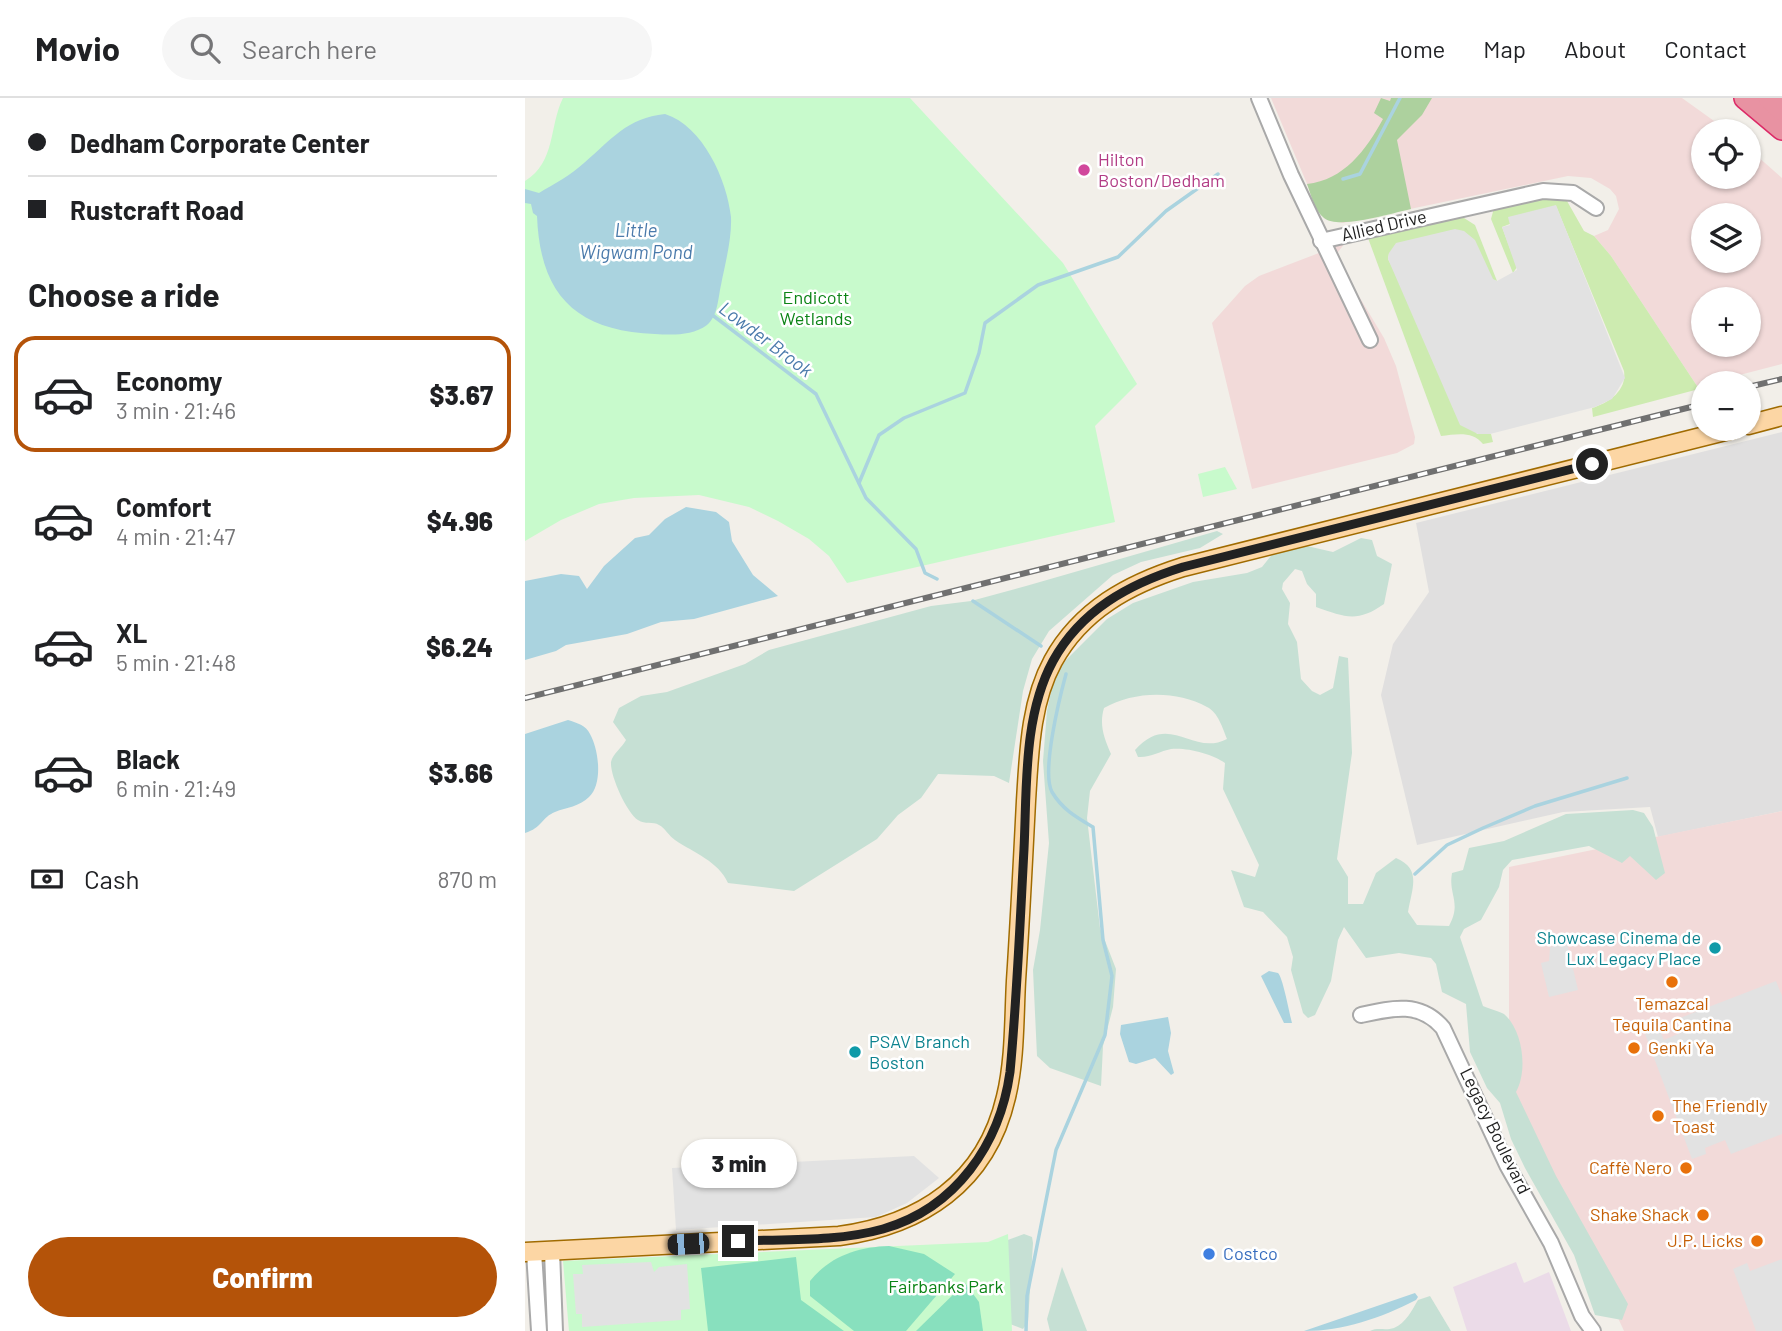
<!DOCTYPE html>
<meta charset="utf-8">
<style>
:root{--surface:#fff;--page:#f6f6f6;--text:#202124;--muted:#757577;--line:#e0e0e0;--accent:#b45309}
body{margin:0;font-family:Barlow,sans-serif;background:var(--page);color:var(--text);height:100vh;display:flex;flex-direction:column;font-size:26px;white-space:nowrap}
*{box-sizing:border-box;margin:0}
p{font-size:23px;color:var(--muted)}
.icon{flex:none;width:38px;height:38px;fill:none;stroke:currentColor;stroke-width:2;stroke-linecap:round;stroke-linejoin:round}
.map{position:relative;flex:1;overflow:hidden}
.panel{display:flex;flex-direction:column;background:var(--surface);width:525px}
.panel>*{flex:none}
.guide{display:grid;align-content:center;height:154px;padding:0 28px;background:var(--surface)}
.fabs{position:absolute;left:1166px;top:21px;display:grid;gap:14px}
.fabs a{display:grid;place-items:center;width:70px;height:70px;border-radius:50%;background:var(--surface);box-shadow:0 2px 5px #0004;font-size:35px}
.end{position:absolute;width:32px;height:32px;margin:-16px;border:9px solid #222;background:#fff;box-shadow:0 0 0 4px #fff}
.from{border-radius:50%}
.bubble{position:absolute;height:49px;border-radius:24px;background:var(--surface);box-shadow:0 2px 5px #0004;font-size:23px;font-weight:800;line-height:49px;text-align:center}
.car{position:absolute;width:21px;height:42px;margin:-21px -10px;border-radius:9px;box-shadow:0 0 5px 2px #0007;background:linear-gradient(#222 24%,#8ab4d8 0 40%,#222 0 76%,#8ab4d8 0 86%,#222 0)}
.guide b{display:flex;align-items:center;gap:24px;height:66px;font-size:26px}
.guide b+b{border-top:2px solid var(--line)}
.guide i{width:18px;height:18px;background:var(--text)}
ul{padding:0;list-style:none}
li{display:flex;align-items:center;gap:21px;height:116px;margin:0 14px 10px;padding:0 14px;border:4px solid transparent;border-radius:21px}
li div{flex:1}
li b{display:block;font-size:26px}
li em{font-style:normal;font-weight:800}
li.on{border-color:var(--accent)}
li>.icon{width:63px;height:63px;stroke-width:1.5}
h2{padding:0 28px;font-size:32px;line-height:84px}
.pay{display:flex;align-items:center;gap:18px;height:77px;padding:0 28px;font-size:26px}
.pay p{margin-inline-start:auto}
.button{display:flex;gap:14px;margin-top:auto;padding:14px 28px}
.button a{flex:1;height:80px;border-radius:42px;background:var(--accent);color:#fff;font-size:28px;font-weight:800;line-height:80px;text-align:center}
header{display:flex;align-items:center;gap:42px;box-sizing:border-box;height:98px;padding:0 35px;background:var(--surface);border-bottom:2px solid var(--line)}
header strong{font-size:33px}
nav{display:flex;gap:38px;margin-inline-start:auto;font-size:24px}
.search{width:490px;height:63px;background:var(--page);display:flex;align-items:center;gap:18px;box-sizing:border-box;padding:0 24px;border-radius:38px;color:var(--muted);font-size:26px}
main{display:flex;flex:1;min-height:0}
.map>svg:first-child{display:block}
.residential{fill:#e0dfdf}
.commercial{fill:#f2dad9;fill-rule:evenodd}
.industrial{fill:#ebdbe8}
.grass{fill:#cdebb0}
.forest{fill:#add19e}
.wetland{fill:#c6e0d4}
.park{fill:#c8facc}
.pitch{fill:#88e0be}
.parking{fill:#e2e2e2}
.water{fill:#aad3df}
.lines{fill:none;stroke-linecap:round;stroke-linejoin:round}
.stream{stroke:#aad3df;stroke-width:3.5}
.minor-casing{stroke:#a9a9a9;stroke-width:18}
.major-casing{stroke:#a06b00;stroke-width:21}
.highway-casing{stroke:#dc2a67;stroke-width:24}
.minor{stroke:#fff;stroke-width:14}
.major{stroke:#fcd6a4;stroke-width:18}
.highway{stroke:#e892a2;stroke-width:21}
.rail-casing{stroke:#707070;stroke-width:6}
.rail{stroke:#fff;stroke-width:3.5;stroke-dasharray:10;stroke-linecap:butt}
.route{stroke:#222;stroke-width:9}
.hotel-dot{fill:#d1479c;stroke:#fff;stroke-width:2.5}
.culture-dot{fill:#0f9aa8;stroke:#fff;stroke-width:2.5}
.food-dot{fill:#e8710a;stroke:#fff;stroke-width:2.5}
.shop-dot{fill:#3f7fe0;stroke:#fff;stroke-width:2.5}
.labels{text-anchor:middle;stroke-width:5;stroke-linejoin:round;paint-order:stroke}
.hotel-label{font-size:18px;fill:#b23c85;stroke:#fff;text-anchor:start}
.street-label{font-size:18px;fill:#222;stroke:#fff}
.park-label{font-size:18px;fill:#0c8416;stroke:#fff}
.culture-label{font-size:18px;fill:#0d838f;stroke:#fff;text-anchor:end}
.food-label{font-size:18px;fill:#c56008;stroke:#fff;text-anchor:end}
.shop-label{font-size:18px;fill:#366cbe;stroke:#fff;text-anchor:start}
.water-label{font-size:19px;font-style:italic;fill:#4a7aab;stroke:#fff}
</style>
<header>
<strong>Movio</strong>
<div class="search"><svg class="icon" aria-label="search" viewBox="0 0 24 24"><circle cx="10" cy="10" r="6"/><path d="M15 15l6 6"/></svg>Search here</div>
<nav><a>Home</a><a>Map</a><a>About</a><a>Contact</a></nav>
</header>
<main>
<section class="panel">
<div class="guide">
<b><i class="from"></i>Dedham Corporate Center</b>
<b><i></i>Rustcraft Road</b>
</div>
<h2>Choose a ride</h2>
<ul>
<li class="on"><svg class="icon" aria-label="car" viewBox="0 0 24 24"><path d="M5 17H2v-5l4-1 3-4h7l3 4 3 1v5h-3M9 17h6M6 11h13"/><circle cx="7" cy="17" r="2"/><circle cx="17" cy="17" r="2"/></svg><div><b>Economy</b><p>3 min · 21:46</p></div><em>$3.67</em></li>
<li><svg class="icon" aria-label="car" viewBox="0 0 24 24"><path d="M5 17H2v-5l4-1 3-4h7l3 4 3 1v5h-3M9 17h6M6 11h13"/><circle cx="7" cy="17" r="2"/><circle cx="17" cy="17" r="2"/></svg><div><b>Comfort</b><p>4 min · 21:47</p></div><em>$4.96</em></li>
<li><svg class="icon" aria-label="car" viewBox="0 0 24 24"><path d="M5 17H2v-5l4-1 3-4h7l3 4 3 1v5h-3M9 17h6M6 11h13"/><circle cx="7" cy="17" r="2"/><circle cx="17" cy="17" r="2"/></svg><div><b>XL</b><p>5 min · 21:48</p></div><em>$6.24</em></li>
<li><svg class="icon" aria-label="car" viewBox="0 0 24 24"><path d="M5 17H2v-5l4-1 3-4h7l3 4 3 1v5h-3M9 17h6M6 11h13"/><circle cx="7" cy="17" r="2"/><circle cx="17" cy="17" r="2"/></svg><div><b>Black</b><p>6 min · 21:49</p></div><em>$3.66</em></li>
</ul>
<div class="pay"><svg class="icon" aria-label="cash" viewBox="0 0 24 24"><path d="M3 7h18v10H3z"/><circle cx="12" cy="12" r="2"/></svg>Cash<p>870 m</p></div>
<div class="button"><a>Confirm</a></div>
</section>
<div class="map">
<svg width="1257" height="1233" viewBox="0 0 1257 1233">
<rect width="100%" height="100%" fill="#f2efe9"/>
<!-- residential -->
<path class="residential" d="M1257,334v379l-124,26 -8,-30 -87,5 -146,33 -36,-150 12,-51 36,-52 -13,-69z"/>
<!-- commercial -->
<g class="commercial">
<path d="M746,0h411l46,33h-25v46h45v-29l34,30v186l-85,22 -86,-130 -17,-20 14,-6 11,-21 -3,-13 -6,-7 -19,-11 -23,-2 -225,47 -18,-4 -7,-9zM1178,117h45v46h-45zM1178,201h45v46h-45z"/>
<path d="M820,145l-7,9 1,11 45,75 12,28 19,71 -1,7 -17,9 -145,36 -40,-166 33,-37 14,-10z"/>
<path d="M1257,713v520h-158l-115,-250v-214z"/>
</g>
<!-- industrial -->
<path class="industrial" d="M991,1164l8,21 25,-11 22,59h-104l-14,-44z"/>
<!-- grass -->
<g class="grass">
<path d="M1024,99l18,4 17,30 10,5 17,20 88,133 -106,28 -1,-9c16,-5 35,-17 32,-37l-68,-165 -54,21 15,40 -4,6 -22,-54 3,-11z"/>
<path d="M939,120l11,7 22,56 -108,-28 -1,6 89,175h14l2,8 -10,2c-10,-13 -26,-10 -42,-8l-73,-198 76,-19z"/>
</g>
<!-- forest -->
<path class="forest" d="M856,0l9,3 1,-3h41l-10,17 -25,25 14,69c-19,4 -72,21 -87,9 -9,-7 -13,-23 -17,-34 37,-4 59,-34 76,-65l-9,-6z"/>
<!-- wetland -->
<g class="wetland">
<path d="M692,433l6,3 -23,14 -59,14 -28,13 -64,56 -17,28 -9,32 -14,92 -15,-7 -56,-2 -17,24 -23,17 -21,24 -83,52 -66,-8c-10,-22 -34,-30 -53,-43 -6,-4 -10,-12 -16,-15 -6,-4 -14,0 -21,-5 -11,-7 -28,-44 -27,-58 2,-9 11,-14 15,-22l-13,-18 6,-14 22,-12 26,-4 78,-28 24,-14 162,-44 40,-5 55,-15z"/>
<path d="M836,440l11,2 5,16 15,8 -8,40c-27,19 -39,13 -68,3v-13l-9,-10 -5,-13 -7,-2 -12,14 -1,6 8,14 -2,21 9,18 4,37 11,12 8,4 13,-7 6,-32 9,2 4,95 -15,106 11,18v27h15l13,-31 20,-15c26,11 16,30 12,54l9,13 32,1c13,-24 -1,-31 3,-53l11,-3 6,-22 35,-7 62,-27 67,-4 11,3 9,14 12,46 -9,7 -26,-24 -8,7 -33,-17 -77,14 -9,10 -4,17 -18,33 -17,9 -4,8 23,69c6,3 16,5 21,8 19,16 24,57 12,78l40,84 72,128 -6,16 -27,-5 -21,-60 -49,-87 -14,-29 -11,-36 -13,-15 -17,-36 -4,-48 -24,-12 -6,-28 -5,-6 -32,-5 -33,5 -22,-31 -6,13 -7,41 -16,34 -7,3 -5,-5 -12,-43 2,-13 -6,-20 -24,-25 -19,-5 -13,-37 24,7 4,-12 -36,-76 2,-26c-12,-9 -39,-16 -54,-14 -11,2 -21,9 -33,8l-3,-7c35,-39 57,7 92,-11 -4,-10 -9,-27 -20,-32 -31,-17 -73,-16 -103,1 -5,17 0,30 7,46l-21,37 -3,27 13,110 16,41 -3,38 -10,39 -2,40 -51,-18 -13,-12 -4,-86 7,-40 9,-87 -6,-82 4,-50 7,-34 12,-17 41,-41 26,-16 60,-21 54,-9 15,-6 12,-15 13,-5 20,-1 26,6z"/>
<path d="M499,1136l8,3 1,6 -5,79 -5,7 -13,-5 -16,-79z"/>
<path d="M537,1169l25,64h-37l-3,-12z"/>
<path d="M905,1198l21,35h-81c8,-4 15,0 24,-3 12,-5 18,-18 24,-28z"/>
</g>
<!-- park -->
<g class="park">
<path d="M38,0h347l153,165 74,121 -42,42 20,96 -268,61 -18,-27 -20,-17 -31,-18 -29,-14 -50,-12 -65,3 -35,6 -38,16 -36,21v-360c31,-19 24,-55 38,-83z"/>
<path d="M700,369l12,22 -34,8 -5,-23z"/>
<path d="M483,1136l4,97h-443l-6,-70 425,-19z"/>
</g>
<!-- pitch -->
<g class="pitch">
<path d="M364,1148l35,8 31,20 -49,57h-52l-44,-35v-15c20,-25 48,-34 79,-35z"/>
<path d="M271,1159l5,43 43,31h-136l-7,-63z"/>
<path d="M440,1185l14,19 4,29h-67z"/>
</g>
<!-- parking -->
<g class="parking">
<path d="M1031,107l69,173 -13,21 -17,8 -105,27h-12l-18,-9 -72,-166 1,-6 7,-10 59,-14 9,2 11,9 18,39 4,2 20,-11 -15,-43 8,-2 -2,-8z"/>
<path d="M1042,845l11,47 -29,7 -8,-34 8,-2 1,-14z"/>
<path d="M1251,883l6,15v138l-51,20 -6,-14 -20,8 1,6 -14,5 -47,-125 14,-5 5,11 21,-9 -5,-13z"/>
<path d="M389,1058l25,22 -32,25 -31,14 -200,13 -4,-62z"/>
<path d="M1257,1161v72h-26l-23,-62 14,-6 3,8z"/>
<path d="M126,1164l3,10 5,-5 28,-3 3,45 -9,1v10l-99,7v-13h-6l-3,-40h10l-1,-9z"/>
</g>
<!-- water -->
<g class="water">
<path d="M140,16c38,12 62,66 66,103 1,22 -6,47 -10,68 -3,13 -3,31 -14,40 -15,11 -35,10 -52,9 -79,-3 -115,-39 -118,-118l-4,-3 -2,-9 -6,-1v-14l14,4c15,-9 32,-18 45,-30 28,-24 43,-45 81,-49z"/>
<path d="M161,409l30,5 13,10 3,19 21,34 25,21 -84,23 -33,3 -34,12 -61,11 -10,6 -31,9v-79l36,-7 18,2 8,13 17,-23 31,-28 14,-3 16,-16z"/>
<path d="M43,622c9,3 18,5 22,14 9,16 13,50 -1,63 -10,10 -22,10 -34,15 -13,5 -13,16 -30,21v-99z"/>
<path d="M744,873l9,2c5,5 11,39 14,50h-8l-23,-47z"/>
<path d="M643,919l3,16 -3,18 6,22 -3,2 -16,-17 -19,6 -7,-2 -9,-28 1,-9z"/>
<path d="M890,1195l3,4 -2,3c-35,18 -73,31 -112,31z"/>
</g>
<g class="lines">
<!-- stream -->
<g class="stream">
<path d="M818,81l17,-5 40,-76"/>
<path d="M186,216l105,80 50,104 50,51 9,24 12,6"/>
<path d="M334,385l20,-48 25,-17 61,-25 14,-40 6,-30 53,-38 80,-28 48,-46 52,-37"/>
<path d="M448,503l68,45"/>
<path d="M890,776l32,-29 36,-17 52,-22 92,-28"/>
<path d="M501,1233l1,-35 29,-146 49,-115 7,-59 -9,-36 -10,-113c-17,-10 -31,-18 -41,-35 -11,-20 8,-96 14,-118"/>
</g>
<defs>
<g id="minor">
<path d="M734,0l32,77 79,165"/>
<path d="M796,143l222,-50 30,2 23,15"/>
<path d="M836,917c31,-7 59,-14 82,13l64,137 44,78 31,73 11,15"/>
<path d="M27,1153l3,80"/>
<path d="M9,1154l5,79"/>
</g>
<g id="major">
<path d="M1223,327l34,-9"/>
<path d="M0,1154l314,-16c82,-11 147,-53 167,-139 9,-37 8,-78 10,-116 4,-60 7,-120 10,-180 3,-47 4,-98 27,-140 28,-51 76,-77 130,-94l550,-138"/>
</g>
<g id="highway">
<path d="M1220,0l37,31"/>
<path d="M1244,0l13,12"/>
</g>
</defs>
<!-- minor casing -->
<use href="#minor" class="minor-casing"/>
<!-- major casing -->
<use href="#major" class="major-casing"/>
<!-- highway casing -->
<use href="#highway" class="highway-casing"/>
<!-- minor -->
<use href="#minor" class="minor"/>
<!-- major -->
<use href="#major" class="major"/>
<!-- highway -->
<use href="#highway" class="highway"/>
<defs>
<g id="rail">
<path d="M1223,289l34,-8"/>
<path d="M0,600l1178,-294"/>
</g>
</defs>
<!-- rail casing -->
<use href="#rail" class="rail-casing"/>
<!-- rail -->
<use href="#rail" class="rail"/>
</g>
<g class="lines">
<!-- route -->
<path class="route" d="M213,1143c47,-2 99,1 145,-12 73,-21 117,-85 127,-157 7,-74 10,-149 14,-223 3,-61 -1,-133 29,-188 28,-51 76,-77 130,-94l409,-103"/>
</g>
<!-- markers -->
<circle class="hotel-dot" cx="559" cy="72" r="7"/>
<g class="culture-dot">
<circle cx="1190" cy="850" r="7"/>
<circle cx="330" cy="954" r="7"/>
</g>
<g class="food-dot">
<circle cx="1147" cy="884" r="7"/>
<circle cx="1109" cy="950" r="7"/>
<circle cx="1133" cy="1018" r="7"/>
<circle cx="1161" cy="1070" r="7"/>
<circle cx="1178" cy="1117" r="7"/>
<circle cx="1232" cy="1143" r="7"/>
</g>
<circle class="shop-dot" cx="684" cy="1156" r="7"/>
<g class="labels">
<!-- hotel labels -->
<g class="hotel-label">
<text x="573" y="68">Hilton<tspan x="573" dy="21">Boston/Dedham</tspan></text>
</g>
<!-- street labels -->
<g class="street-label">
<text transform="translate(859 128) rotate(-13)" y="6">Allied Drive</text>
<text transform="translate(970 1033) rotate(64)" y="6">Legacy Boulevard</text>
</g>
<!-- park labels -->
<g class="park-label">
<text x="291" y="206">Endicott<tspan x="291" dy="21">Wetlands</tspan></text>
<text x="421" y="1195">Fairbanks Park</text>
</g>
<!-- culture labels -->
<g class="culture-label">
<text x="1176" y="846">Showcase Cinema de<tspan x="1176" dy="21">Lux Legacy Place</tspan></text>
<text x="344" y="950" text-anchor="start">PSAV Branch<tspan x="344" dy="21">Boston</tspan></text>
</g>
<!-- food labels -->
<g class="food-label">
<text x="1147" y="912" text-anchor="middle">Temazcal<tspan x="1147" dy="21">Tequila Cantina</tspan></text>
<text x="1123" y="956" text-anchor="start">Genki Ya</text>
<text x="1147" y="1014" text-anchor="start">The Friendly<tspan x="1147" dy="21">Toast</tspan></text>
<text x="1147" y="1076">Caffè Nero</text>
<text x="1164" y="1123">Shake Shack</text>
<text x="1218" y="1149">J.P. Licks</text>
</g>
<!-- shop labels -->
<g class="shop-label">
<text x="698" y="1162">Costco</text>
</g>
<!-- water labels -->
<g class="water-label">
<text x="111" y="139">Little<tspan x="111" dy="22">Wigwam Pond</tspan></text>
<text transform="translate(241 241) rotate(37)" y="7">Lowder Brook</text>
</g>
</g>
</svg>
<div class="fabs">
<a><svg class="icon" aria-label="locate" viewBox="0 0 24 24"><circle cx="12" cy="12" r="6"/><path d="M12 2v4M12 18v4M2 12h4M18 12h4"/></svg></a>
<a><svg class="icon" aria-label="layers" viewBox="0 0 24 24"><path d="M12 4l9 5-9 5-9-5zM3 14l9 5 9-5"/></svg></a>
<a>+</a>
<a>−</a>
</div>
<i class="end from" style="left:1067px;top:366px"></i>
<i class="end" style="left:213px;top:1143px"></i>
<div class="bubble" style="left:156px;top:1041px;width:116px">3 min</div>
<i class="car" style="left:163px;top:1146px;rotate:267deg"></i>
</div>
</main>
